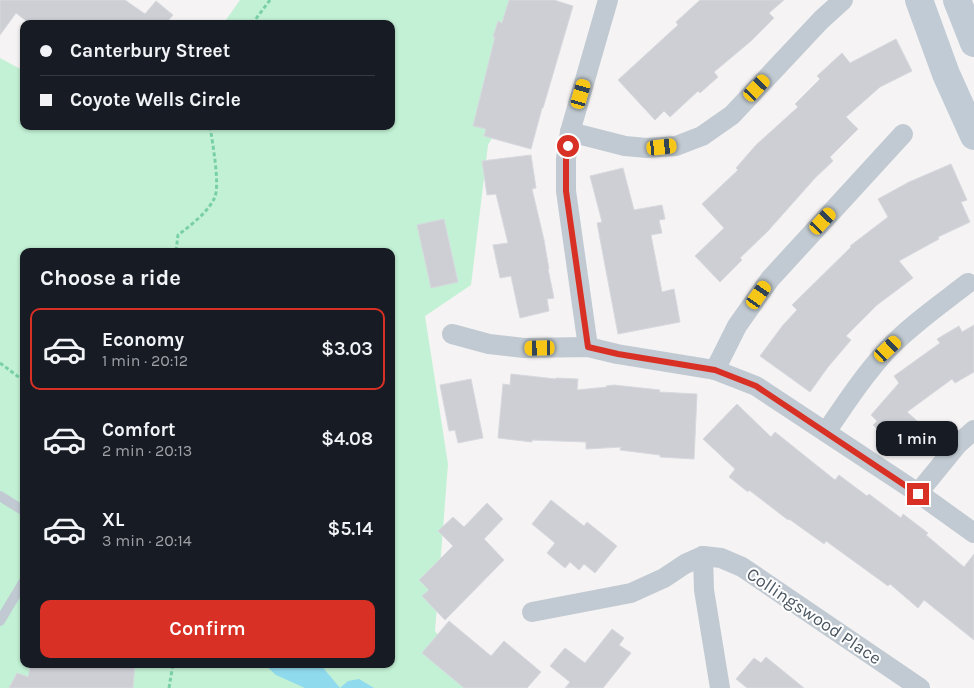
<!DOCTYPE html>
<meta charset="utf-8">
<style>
:root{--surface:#171b24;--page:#242831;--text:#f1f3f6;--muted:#9ea1a6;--line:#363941;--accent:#d93025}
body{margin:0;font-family:Karla,sans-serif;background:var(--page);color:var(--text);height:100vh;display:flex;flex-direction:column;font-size:19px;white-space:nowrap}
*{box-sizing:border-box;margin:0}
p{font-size:16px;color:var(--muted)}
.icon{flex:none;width:28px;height:28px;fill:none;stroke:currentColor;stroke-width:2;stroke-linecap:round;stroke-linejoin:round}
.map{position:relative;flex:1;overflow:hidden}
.details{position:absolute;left:20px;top:248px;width:375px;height:420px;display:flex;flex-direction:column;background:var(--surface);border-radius:10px;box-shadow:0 1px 4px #0004}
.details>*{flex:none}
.banner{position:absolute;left:20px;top:20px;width:375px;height:110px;border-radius:10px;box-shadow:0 1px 4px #0004;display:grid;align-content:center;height:110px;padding:0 20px;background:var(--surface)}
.end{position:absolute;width:22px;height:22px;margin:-11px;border:6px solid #d93025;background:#fff;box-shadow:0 0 0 2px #fff}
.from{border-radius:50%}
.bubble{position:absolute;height:35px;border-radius:10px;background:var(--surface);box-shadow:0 1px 4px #0004;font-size:16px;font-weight:600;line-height:35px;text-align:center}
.car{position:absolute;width:15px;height:30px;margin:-15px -8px;border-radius:6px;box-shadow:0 0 4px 1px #0007;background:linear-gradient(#f5c518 24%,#345 0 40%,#f5c518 0 76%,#345 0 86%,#f5c518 0)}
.banner b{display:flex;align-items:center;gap:18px;height:48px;font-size:19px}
.banner b+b{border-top:1px solid var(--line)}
.banner i{width:12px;height:12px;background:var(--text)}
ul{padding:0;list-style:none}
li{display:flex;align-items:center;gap:15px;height:82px;margin:0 10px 8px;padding:0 10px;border:2px solid transparent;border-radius:10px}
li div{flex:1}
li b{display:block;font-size:19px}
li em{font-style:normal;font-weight:600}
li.selected{border-color:var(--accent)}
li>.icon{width:45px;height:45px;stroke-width:1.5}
h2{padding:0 20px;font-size:22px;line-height:60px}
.button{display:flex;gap:10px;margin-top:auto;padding:10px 20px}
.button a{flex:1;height:58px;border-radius:10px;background:var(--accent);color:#fff;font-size:20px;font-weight:600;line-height:58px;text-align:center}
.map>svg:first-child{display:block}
.green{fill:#c3f1d5;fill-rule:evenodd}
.water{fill:#90daee}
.building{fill:#cdcfd5;stroke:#d7d9de}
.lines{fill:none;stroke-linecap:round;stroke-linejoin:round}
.path{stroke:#7ad0a6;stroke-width:3;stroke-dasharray:4 2.5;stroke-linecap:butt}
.lane{stroke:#c1cad2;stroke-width:10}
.street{stroke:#c1cad2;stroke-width:20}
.secondary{stroke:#c1cbd6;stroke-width:28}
.route{stroke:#d93025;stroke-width:6}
.labels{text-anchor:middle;stroke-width:4;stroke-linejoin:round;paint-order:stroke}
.street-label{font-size:18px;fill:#4a5661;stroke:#fff}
</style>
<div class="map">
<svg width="974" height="688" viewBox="0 0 974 688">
<rect width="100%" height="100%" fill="#f5f3f3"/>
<!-- green -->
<path class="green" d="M240,0h311l-1,35 -62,110 -17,140 -46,31 23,148 -13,167 41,57h-476v-630l24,13v55h103l3,2 4,-2h257v-102h-168zM24,251h367v413h-367z"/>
<!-- water -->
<path class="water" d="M264,664h56l20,24 8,-7 11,-2 15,9h-69l-29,-13z"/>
<!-- building -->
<g class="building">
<path d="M0,0h125l20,14 11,-13 17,14 -8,9h-135l-14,-11 -16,22z"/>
<path d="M509,0h45l19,6 -30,102h-1l-11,41 -47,-13 2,-7 -13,-3 22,-89h-2l5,-16 4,2z"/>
<path d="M700,0h84l-15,13 5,5 -23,23 -37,31 4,5 -18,16 -2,-2 -28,26 -6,-6 -9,9 -37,-40 60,-55 -2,-3z"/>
<path d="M896,39l16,32 -32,16 -34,30 12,12 -28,28 3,4 -18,17 -47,53 -28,27 2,2 -22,22 -25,-26 29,-28 -22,-24 36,-34 -2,-2 20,-23 42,-38 -3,-3 25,-25 -3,-3 25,-23 8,10z"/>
<path d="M531,155l5,33 -4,1 12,51 5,29h-1l6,29 -7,1 2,12 -29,7 -9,-42 -11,2 -7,-33 15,-2 -12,-49 -9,1 -5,-34z"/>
<path d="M951,164l16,36 -6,2 9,20 -32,15 1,2 -40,22 14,17 -36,27 -31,31 5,4 -23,27 -18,25 -50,-36 23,-31 14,-15 -5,-5 59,-58 -1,-1 38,-29 -10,-18 31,-17z"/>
<path d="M623,168l11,42 28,-5 3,14 -6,1 3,13 -11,2 11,57 12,-3 6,33 -62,12 -21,-111 5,-1 -12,-46z"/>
<path d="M444,219l14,63 -27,6 -14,-63z"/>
<path d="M974,325v47l-19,11 -3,-4 -45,33 17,15 -22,24 -29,-26 4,-4 -6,-6 28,-32 -5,-7 46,-33 -3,-4 22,-13 3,6z"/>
<path d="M511,374l45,5v-1l22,1 -1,11 30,-3 -1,-1 8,-1 46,5 -1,2 38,2 -3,65 -34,-2v-2l-40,-5 1,-3 -35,2v-7l-54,-2v2l-34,-4 5,-54 7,1z"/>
<path d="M471,379l12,59 -25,5 -3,-13 -6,1 -9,-46z"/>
<path d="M737,404l34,33 4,-5 60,48 4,-5 28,21 2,-2 32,24 2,-4 25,19 -2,2 38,32 10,-13v86l-50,-40 -6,8 -28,-24 -2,2 -62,-45 -2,3 -35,-25 -1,1 -39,-30 -1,2 -19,-15 6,-8 -32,-30z"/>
<path d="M551,500l33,26 3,-4 30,24 -22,27 -11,-9 -5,6 -9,-8 -5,6 -18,-15 8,-10 -23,-19z"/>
<path d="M487,503l16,16 -19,20 20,21 -59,60 -23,-24 7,-6 -10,-10 34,-34 -15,-15 15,-14 11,10z"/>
<path d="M449,621l42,35 13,-15 37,31 -14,16h-63l-42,-35z"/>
<path d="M612,629l12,9 -5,7 12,8 -28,35h-38l5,-6 -20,-16 15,-18 20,15z"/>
<path d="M766,657l38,31h-57l-11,-9 18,-21 7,5z"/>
<path d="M31,664h104l-2,24h-124l8,-15 11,4z"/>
</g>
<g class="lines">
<!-- path -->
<g class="path">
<path d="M252,24l18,-24"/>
<path d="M176,251l2,-16c13,-10 28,-21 36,-36 7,-12 -2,-58 -4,-73"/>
<path d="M0,363l24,18"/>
<path d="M169,688l4,-24"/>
</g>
<!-- lane -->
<g class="lane">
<path d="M0,496l24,15"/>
<path d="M0,621l24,-40"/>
</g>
<!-- street -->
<g class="street">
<path d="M570,132l55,14 22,2 29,-2 26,-10 30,-21 89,-95 22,-20"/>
<path d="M452,334l37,10 35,4 64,-1 29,7 98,16 41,16 162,107 56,40"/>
<path d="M588,347l-22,-156v-32l4,-27 38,-132"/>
<path d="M715,370l22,-44 33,-47 133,-145"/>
<path d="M826,432c19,-28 38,-57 62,-83 24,-25 53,-45 80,-66"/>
<path d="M918,493l40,-49 16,-14"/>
<path d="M703,556l18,2 21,9 178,121"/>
<path d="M703,556l1,34 16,98"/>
<path d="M532,612l99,-19 33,-15 21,-14 18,-8"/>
</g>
<!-- secondary -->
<g class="secondary">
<path d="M919,0l27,74 28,62"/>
<path d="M957,0l17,43"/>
</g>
</g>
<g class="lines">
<!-- route -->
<path class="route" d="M568,146l-2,13v32l22,156 30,7 97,16 41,16 162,108"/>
</g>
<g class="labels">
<!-- street labels -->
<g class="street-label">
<text transform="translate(814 616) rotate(34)" y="6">Collingswood Place</text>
</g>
</g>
</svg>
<i class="end from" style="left:568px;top:146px"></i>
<i class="end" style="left:918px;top:494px"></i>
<div class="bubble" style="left:876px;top:421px;width:82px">1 min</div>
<i class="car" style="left:757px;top:88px;rotate:43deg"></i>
<i class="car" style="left:581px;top:94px;rotate:16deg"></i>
<i class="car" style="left:662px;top:147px;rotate:84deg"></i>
<i class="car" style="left:823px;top:221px;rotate:43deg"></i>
<i class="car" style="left:759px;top:295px;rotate:35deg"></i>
<i class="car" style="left:540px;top:348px;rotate:269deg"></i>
<i class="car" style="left:888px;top:349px;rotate:47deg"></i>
<div class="banner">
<b><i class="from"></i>Canterbury Street</b>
<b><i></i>Coyote Wells Circle</b>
</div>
<section class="details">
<h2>Choose a ride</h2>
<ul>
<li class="selected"><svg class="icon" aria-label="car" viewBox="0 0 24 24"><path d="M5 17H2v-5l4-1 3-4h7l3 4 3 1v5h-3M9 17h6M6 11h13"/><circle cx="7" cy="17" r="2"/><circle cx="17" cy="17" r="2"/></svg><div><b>Economy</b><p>1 min · 20:12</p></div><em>$3.03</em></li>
<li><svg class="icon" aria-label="car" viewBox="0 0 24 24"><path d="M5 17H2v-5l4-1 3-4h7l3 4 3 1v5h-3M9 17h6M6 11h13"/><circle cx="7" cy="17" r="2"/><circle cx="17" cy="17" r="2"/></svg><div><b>Comfort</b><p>2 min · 20:13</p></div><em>$4.08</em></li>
<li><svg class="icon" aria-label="car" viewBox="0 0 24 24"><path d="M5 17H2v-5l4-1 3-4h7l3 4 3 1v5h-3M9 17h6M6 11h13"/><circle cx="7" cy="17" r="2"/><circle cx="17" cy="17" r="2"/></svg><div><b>XL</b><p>3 min · 20:14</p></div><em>$5.14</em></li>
</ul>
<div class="button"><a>Confirm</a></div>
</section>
</div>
